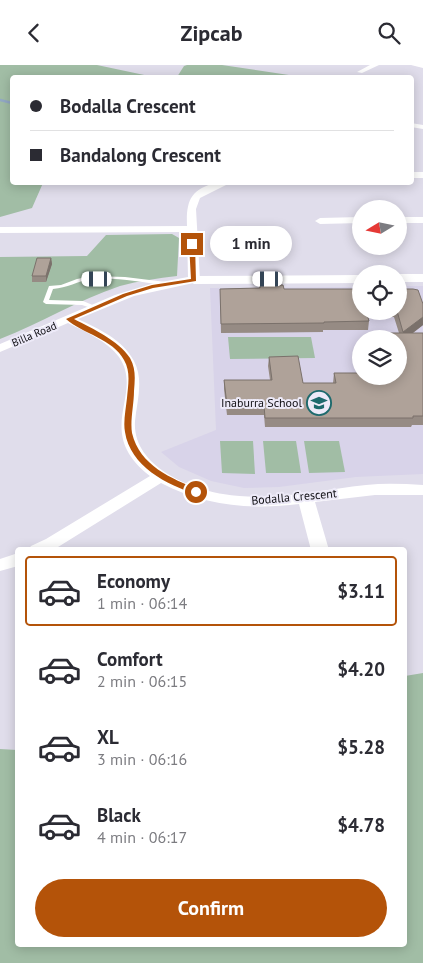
<!DOCTYPE html>
<meta charset="utf-8">
<style>
:root{--surface:#fff;--page:#f7f7f7;--text:#2b2b33;--muted:#7c7c81;--line:#e1e1e2;--accent:#b45309}
body{margin:0;font-family:"PT Sans",sans-serif;background:var(--page);color:var(--text);height:100vh;display:flex;flex-direction:column;font-size:19px;white-space:nowrap}
*{box-sizing:border-box;margin:0}
p{font-size:16px;color:var(--muted)}
.icon{flex:none;width:28px;height:28px;fill:none;stroke:currentColor;stroke-width:2;stroke-linecap:round;stroke-linejoin:round}
.map{position:relative;flex:1;overflow:hidden}
.details{position:absolute;left:15px;top:482px;width:392px;height:400px;display:flex;flex-direction:column;background:var(--surface);border-radius:5px;box-shadow:0 2px 12px #0003}
.details>*{flex:none}
.top-card{position:absolute;left:10px;top:10px;width:404px;height:110px;border-radius:5px;box-shadow:0 2px 12px #0003;display:grid;align-content:center;height:110px;padding:0 20px;background:var(--surface)}
.needle{width:32px;rotate:260deg}
.fabs{position:absolute;left:352px;top:135px;display:grid;gap:10px}
.fabs a{display:grid;place-items:center;width:55px;height:55px;border-radius:50%;background:var(--surface);box-shadow:0 2px 12px #0003;font-size:25px}
.end{position:absolute;width:22px;height:22px;margin:-11px;border:6px solid #b45309;background:#fff;box-shadow:0 0 0 2px #fff}
.from{border-radius:50%}
.bubble{position:absolute;height:35px;border-radius:18px;background:var(--surface);box-shadow:0 2px 12px #0003;font-size:16px;font-weight:700;line-height:35px;text-align:center}
.car{position:absolute;width:15px;height:30px;margin:-15px -8px;border-radius:6px;box-shadow:0 0 4px 1px #0007;background:linear-gradient(#fff 24%,#345 0 40%,#fff 0 76%,#345 0 86%,#fff 0)}
.top-card b{display:flex;align-items:center;gap:18px;height:48px;font-size:19px}
.top-card b+b{border-top:1px solid var(--line)}
.top-card i{width:12px;height:12px;background:var(--text)}
ul{padding:9px 0 0;list-style:none}
li{display:flex;align-items:center;gap:15px;height:70px;margin:0 10px 8px;padding:0 10px;border:2px solid transparent;border-radius:5px}
li div{flex:1}
li b{display:block;font-size:19px}
li em{font-style:normal;font-weight:700}
li.active{border-color:var(--accent)}
li>.icon{width:45px;height:45px;stroke-width:1.5}
.cta{display:flex;gap:10px;margin-top:auto;padding:10px 20px}
.cta a{flex:1;height:58px;border-radius:30px;background:var(--accent);color:#fff;font-size:20px;font-weight:700;line-height:58px;text-align:center}
header{display:flex;justify-content:space-between;align-items:center;height:65px;padding:0 20px;background:var(--surface);font-size:22px;font-weight:700}
.map>svg:first-child{display:block}
.built{fill:#d8d3e9;fill-rule:evenodd}
.green{fill:#a1bda5}
.lines{fill:none;stroke-linecap:round;stroke-linejoin:round}
.stream{stroke:#93a9c6;stroke-width:2.5}
.service{fill:#fff;fill-rule:evenodd}
.minor{fill:#fff;fill-rule:evenodd}
.tertiary{fill:#fff;fill-rule:evenodd}
.wall{fill:#968b84}
.shaded-wall{fill:#7a716b}
.building{fill:#afa299;stroke:#7a716b}
.route{fill:#b45309}
.labels{text-anchor:middle;stroke-width:4;stroke-linejoin:round;paint-order:stroke}
.far-street-label{font-size:11px;fill:#100f14;stroke:#edeaf8}
.poi-label{font-size:12px;fill:#100f14;stroke:#edeaf8;text-anchor:end}
.street-label{font-size:12px;fill:#100f14;stroke:#edeaf8}
</style>
<header><svg class="icon" aria-label="back" viewBox="0 0 24 24"><path d="M15 5l-7 7 7 7"/></svg>Zipcab<svg class="icon" aria-label="search" viewBox="0 0 24 24"><circle cx="10" cy="10" r="6"/><path d="M15 15l6 6"/></svg></header>
<div class="map">
<svg width="423" height="898" viewBox="0 0 423 898">
<rect width="100%" height="100%" fill="#e0ddeb"/>
<!-- built -->
<path class="built" d="M399,221h24v188l-67,3 -77,10 -35,1 -33,-7 -32,-14 -18,-15 55,-22 -6,-142 151,-1v24h38zM361,274h38v37h-38z"/>
<!-- green -->
<g class="green">
<path d="M0,0h97l52,11 18,1h-155v106h31l-11,25 -32,9z"/>
<path d="M187,0h35l80,12h-125l7,-11z"/>
<path d="M172,169l7,4 -2,38c-19,2 -38,5 -57,10 -42,14 -79,37 -120,53v-82l87,-1 19,-21z"/>
<path d="M228,272h83l4,21 -85,1z"/>
<path d="M220,376h33l2,33 -33,-1z"/>
<path d="M263,376h33l5,32h-35z"/>
<path d="M304,376h35l6,31 -36,1z"/>
<path d="M423,608v290h-423v-214l17,1 1,195h387v-269z"/>
</g>
<g class="lines">
<!-- stream -->
<path class="stream" d="M0,35l12,3"/>
<!-- service -->
<path class="service" d="M92,211l33,1 41,5 3,2 -3,2c-24,-4 -50,-9 -75,-7 -13,2 -24,9 -38,10l-4,11 34,1 12,5v2h-4l-9,-3 -36,-1 -3,-2 6,-16 12,-1 16,-6z"/>
<!-- minor -->
<g class="minor">
<path d="M370,0h9l-17,8 -5,-1z"/>
<path d="M411,0h12v3z"/>
<path d="M411,58l12,2v4l-12,-2z"/>
<rect x="411" y="107" width="12" height="6"/>
<path d="M216,118h14l-30,15 -4,11 4,71 -2,2 -64,14 -56,23c21,10 44,20 56,42 10,19 3,40 1,60 -3,44 52,67 88,73 48,8 96,-4 143,-9 19,-2 38,-1 57,0v10h-48l-60,7 14,48h-18l-12,-46c-47,6 -95,2 -138,-21l-103,64 -6,3h-24l3,-4 15,-7 104,-63c-58,-45 -5,-81 -31,-119 -12,-16 -33,-25 -51,-34l-68,29v-8l115,-49 36,-11 37,-7 -1,-45 -187,1v-6l187,-1c-1,-24 3,-37 29,-43z"/>
<path d="M361,152v6l-41,1 -5,-3 5,-3z"/>
<rect x="399" y="152" width="24" height="6"/>
<path d="M18,488v13l-18,5v-12z"/>
</g>
<!-- tertiary -->
<g class="tertiary">
<rect x="399" y="209" width="24" height="8"/>
<path d="M361,210v8l-167,1 -7,-4 7,-4z"/>
</g>
</g>
<!-- wall -->
<g class="wall">
<path d="M51,193l1,6 -6,18h-14v-6z"/>
<path d="M260,220l24,4 77,22h38l24,-7v21l-10,8h10v92h-11l-1,2h-146l-1,-12h-37l-3,-26v-9h46l-2,-14 1,-9 34,26h30l1,-10 65,3v-37h-23l1,-6h22l-5,-16h-26l1,4 -1,9h-45v2l-102,1 -1,-44 39,-1z"/>
</g>
<!-- shaded-wall -->
<g class="shaded-wall">
<path d="M51,193l1,6 -6,18v-6z"/>
<path d="M423,252v8l-21,16 1,-9z"/>
</g>
<!-- building -->
<g class="building">
<path d="M37,193h14l-5,18h-14z"/>
<path d="M260,220h23l1,4h77v22h5l3,10 -45,1v1l-103,1 -1,-35 40,-1z"/>
<path d="M399,224h14l5,1 5,14v13l-20,15 -6,-21h2z"/>
<path d="M377,268h46v83h-10v2h-148l-1,-13h-37l-3,-25h48l-3,-23 29,-1 5,27h33l-2,-10h27v3h38v-37h-20z"/>
</g>
<!-- route -->
<path class="route" d="M192,178l3,1 1,37 -43,7 -26,8 -53,23c19,10 44,21 56,39 6,11 5,21 4,33 0,13 -4,30 -2,42 8,33 39,45 67,57l1,2 -4,2c-29,-9 -66,-28 -71,-62 -2,-10 1,-24 2,-34 1,-13 4,-26 -3,-38 -11,-21 -41,-26 -58,-41l57,-25 29,-9 39,-6 -2,-35z"/>
<!-- icons -->
<defs>
<symbol id="school-ring" viewBox="-11 -11 22 22"><circle r="9.5" fill="#edeaf8" stroke="#1d6a6d" stroke-width="1.5"/><path d="M0-5L7-2L0 1L-7-2ZM-4 1L0 2.5L4 1V4Q0 6-4 4Z" fill="#1d6a6d"/></symbol>
</defs>
<g fill-rule="evenodd">
<use href="#school-ring" x="305" y="324" width="28" height="28"/>
</g>
<g class="labels">
<!-- far-street labels -->
<g class="far-street-label">
<text transform="translate(34 269) rotate(-23)" y="4">Billa Road</text>
</g>
<!-- poi labels -->
<g class="poi-label">
<text x="302" y="342">Inaburra School</text>
</g>
<!-- street labels -->
<g class="street-label">
<text transform="translate(294 432) rotate(-5)" y="4">Bodalla Crescent</text>
</g>
</g>
</svg>
<div class="fabs">
<a><svg class="needle" viewBox="-14 -14 28 28"><path d="M0-13l5 13h-10z" fill="#e53935"/><path d="M0 13l5-13h-10z" fill="#7c7c81"/></svg></a>
<a><svg class="icon" aria-label="locate" viewBox="0 0 24 24"><circle cx="12" cy="12" r="6"/><path d="M12 2v4M12 18v4M2 12h4M18 12h4"/></svg></a>
<a><svg class="icon" aria-label="layers" viewBox="0 0 24 24"><path d="M12 4l9 5-9 5-9-5zM3 14l9 5 9-5"/></svg></a>
</div>
<i class="end from" style="left:196px;top:427px"></i>
<i class="end" style="left:192px;top:179px"></i>
<div class="bubble" style="left:210px;top:161px;width:82px">1 min</div>
<i class="car" style="left:97px;top:214px;rotate:270deg"></i>
<i class="car" style="left:268px;top:214px;rotate:270deg"></i>
<div class="top-card">
<b><i class="from"></i>Bodalla Crescent</b>
<b><i></i>Bandalong Crescent</b>
</div>
<section class="details">
<ul>
<li class="active"><svg class="icon" aria-label="car" viewBox="0 0 24 24"><path d="M5 17H2v-5l4-1 3-4h7l3 4 3 1v5h-3M9 17h6M6 11h13"/><circle cx="7" cy="17" r="2"/><circle cx="17" cy="17" r="2"/></svg><div><b>Economy</b><p>1 min · 06:14</p></div><em>$3.11</em></li>
<li><svg class="icon" aria-label="car" viewBox="0 0 24 24"><path d="M5 17H2v-5l4-1 3-4h7l3 4 3 1v5h-3M9 17h6M6 11h13"/><circle cx="7" cy="17" r="2"/><circle cx="17" cy="17" r="2"/></svg><div><b>Comfort</b><p>2 min · 06:15</p></div><em>$4.20</em></li>
<li><svg class="icon" aria-label="car" viewBox="0 0 24 24"><path d="M5 17H2v-5l4-1 3-4h7l3 4 3 1v5h-3M9 17h6M6 11h13"/><circle cx="7" cy="17" r="2"/><circle cx="17" cy="17" r="2"/></svg><div><b>XL</b><p>3 min · 06:16</p></div><em>$5.28</em></li>
<li><svg class="icon" aria-label="car" viewBox="0 0 24 24"><path d="M5 17H2v-5l4-1 3-4h7l3 4 3 1v5h-3M9 17h6M6 11h13"/><circle cx="7" cy="17" r="2"/><circle cx="17" cy="17" r="2"/></svg><div><b>Black</b><p>4 min · 06:17</p></div><em>$4.78</em></li>
</ul>
<div class="cta"><a>Confirm</a></div>
</section>
</div>
